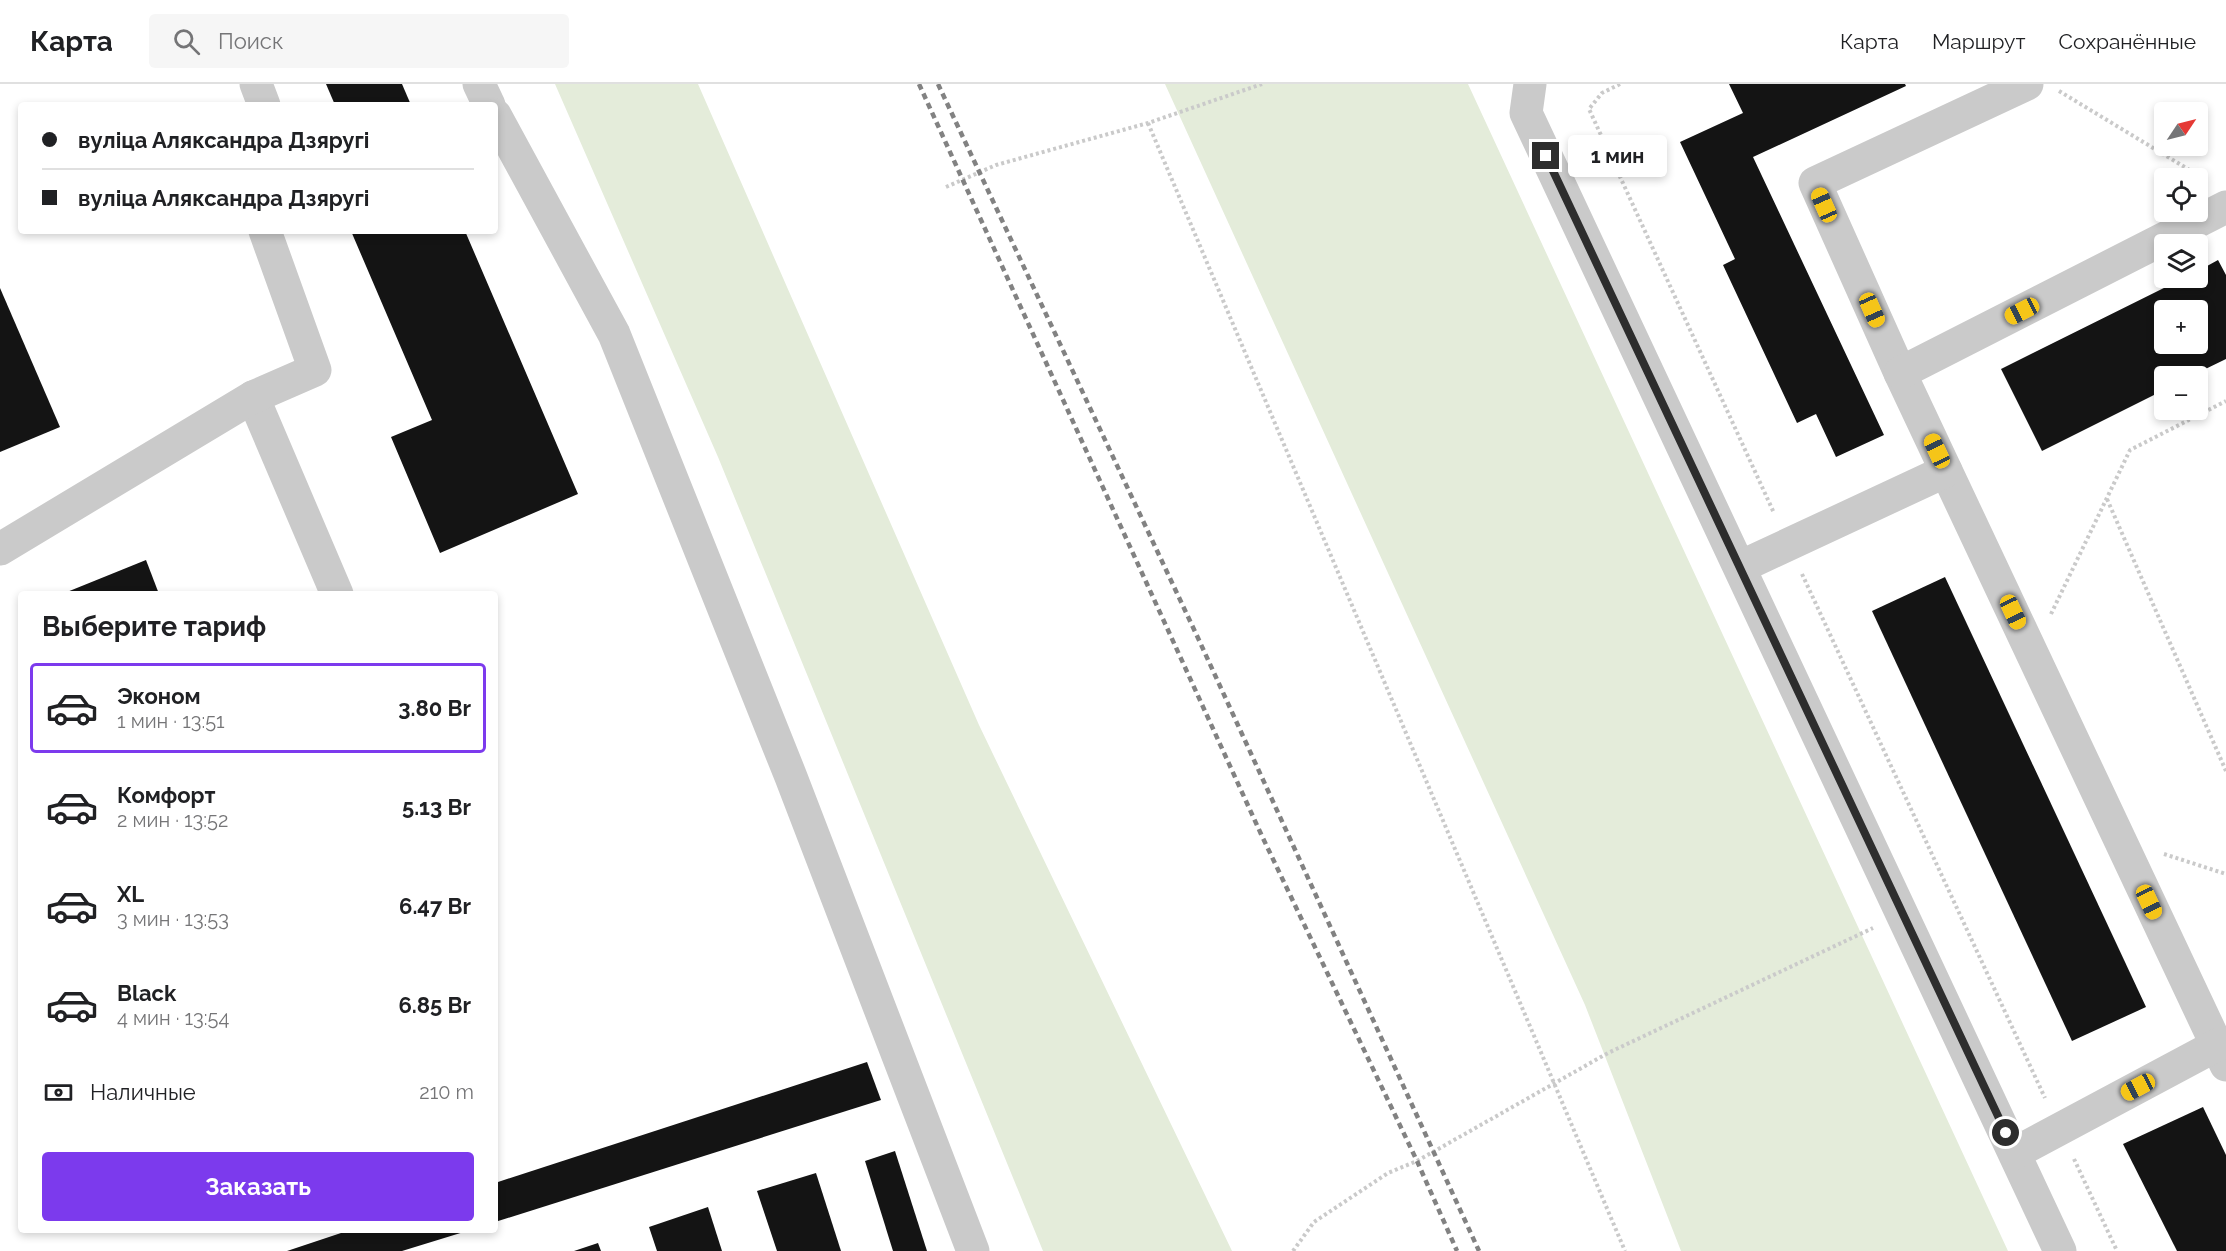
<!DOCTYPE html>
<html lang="ru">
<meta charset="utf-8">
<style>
:root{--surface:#fff;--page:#f6f6f6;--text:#202124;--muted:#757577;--line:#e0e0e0;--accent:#7c3aed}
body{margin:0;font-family:Raleway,sans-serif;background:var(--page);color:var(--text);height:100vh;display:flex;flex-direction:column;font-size:22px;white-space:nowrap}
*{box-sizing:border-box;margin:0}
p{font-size:20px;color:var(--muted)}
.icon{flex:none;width:33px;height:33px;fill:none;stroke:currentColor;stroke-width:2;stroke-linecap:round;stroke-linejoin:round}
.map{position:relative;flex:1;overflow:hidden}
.panel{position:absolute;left:18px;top:507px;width:480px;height:642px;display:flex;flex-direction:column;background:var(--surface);border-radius:6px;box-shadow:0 3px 9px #0003}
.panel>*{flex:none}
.guide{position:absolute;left:18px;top:18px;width:480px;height:132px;border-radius:6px;box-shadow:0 3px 9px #0003;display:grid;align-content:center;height:132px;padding:0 24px;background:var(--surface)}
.needle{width:39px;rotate:55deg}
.controls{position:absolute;left:2154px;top:18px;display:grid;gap:12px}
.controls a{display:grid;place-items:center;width:54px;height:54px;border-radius:6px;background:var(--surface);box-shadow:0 3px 9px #0003;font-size:30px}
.end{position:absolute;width:27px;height:27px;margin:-14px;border:8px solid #2d2d2d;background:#fff;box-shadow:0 0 0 3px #fff}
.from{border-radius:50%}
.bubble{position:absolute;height:42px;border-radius:6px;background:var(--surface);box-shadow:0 3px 9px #0003;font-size:20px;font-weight:700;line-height:42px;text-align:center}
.car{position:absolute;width:18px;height:36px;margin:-18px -9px;border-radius:8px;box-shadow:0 0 4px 2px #0007;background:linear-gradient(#f5c518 24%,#345 0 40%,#f5c518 0 76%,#345 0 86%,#f5c518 0)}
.guide b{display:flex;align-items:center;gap:21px;height:57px;font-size:22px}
.guide b+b{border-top:2px solid var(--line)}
.guide i{width:15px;height:15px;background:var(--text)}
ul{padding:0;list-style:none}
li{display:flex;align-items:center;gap:18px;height:90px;margin:0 12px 9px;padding:0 12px;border:3px solid transparent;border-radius:6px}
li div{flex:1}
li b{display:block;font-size:22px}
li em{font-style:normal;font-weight:700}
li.current{border-color:var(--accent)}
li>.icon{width:54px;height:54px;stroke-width:1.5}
h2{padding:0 24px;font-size:27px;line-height:72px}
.pay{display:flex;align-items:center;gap:15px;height:66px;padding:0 24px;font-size:22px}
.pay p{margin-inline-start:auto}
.button{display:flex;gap:12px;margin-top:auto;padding:12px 24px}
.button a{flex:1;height:69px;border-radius:6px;background:var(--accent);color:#fff;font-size:24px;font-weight:700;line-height:69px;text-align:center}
header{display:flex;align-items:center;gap:36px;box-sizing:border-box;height:84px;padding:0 30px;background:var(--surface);border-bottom:2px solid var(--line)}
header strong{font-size:28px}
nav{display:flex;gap:33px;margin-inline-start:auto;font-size:21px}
.search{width:420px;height:54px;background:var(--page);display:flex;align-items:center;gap:15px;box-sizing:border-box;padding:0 21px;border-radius:6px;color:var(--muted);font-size:22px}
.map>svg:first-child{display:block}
.green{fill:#e4ecda}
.building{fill:#141414;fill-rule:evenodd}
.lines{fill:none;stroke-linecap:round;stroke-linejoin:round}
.path{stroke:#cacaca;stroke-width:4;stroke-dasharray:3 3;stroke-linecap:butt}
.minor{stroke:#cacaca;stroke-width:33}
.rail{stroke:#828282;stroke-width:4.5;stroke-dasharray:6 4.5;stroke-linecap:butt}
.route{stroke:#2d2d2d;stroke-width:8}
</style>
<header>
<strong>Карта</strong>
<div class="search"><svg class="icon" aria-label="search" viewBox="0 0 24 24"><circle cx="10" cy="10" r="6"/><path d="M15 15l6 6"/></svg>Поиск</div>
<nav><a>Карта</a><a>Маршрут</a><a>Сохранённые</a></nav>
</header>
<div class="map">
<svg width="2226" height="1167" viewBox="0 0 2226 1167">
<rect width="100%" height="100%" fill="#fff"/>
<!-- green -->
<g class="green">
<path d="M555,0h143l281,641 253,526h-189l-325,-794z"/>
<path d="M1165,0h303l540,1167h-327l-96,-246z"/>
</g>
<!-- building -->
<g class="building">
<path d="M326,0h76l9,21h-76z"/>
<path d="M1729,0h176l1,2 -153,71 131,278 -48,22 -20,-43 -19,9 -74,-158 12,-6 -55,-117 63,-29z"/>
<path d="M351,147h114l113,263 -138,59 -49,-116 41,-17z"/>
<path d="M2218,176l8,15v84l-35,17h-27v14l-122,61 -41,-82 183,-91h14v-7zM2164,226h34v34h-34z"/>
<path d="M0,204l60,139 -60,25z"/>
<path d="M146,476l13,34h-97z"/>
<path d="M1945,493l201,430 -74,34 -200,-430z"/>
<path d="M867,978l14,38 -386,122v-39z"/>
<path d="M2203,1023l23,48v96h-49l-54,-107z"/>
<path d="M895,1067l32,100h-34l-28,-90z"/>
<path d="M816,1089l25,78h-64l-20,-60z"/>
<path d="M708,1123l14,44h-65l-8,-24z"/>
<path d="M350,1146h117v1l-65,20h-115z"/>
<path d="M598,1159l3,8h-27z"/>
</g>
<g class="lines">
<!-- path -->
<g class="path">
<path d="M1620,0l-18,9 -13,16 185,404"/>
<path d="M2059,7l147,89"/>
<path d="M1148,39l477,1128"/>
<path d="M946,103l50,-22 152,-42 114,-39"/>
<path d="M2107,415l119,272"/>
<path d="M1802,490l243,524"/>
<path d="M2051,530l79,-164 96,-49"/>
<path d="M2164,770l62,20"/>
<path d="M2074,1075l43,92"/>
<path d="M1293,1167l21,-29 74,-49 29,-12 191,-108 265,-125"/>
</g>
<!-- minor -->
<g class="minor">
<path d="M256,0l8,21"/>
<path d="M479,0l10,21"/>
<path d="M1530,0l-4,29 534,1138"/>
<path d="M2027,0l-212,99 85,190 326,692"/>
<path d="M495,31l119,219 177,443 182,474"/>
<path d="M1900,289l326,-166"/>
<path d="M253,313l84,197"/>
<path d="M0,465l253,-152 62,-27 -50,-139"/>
<path d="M1740,483l206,-96"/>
<path d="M2015,1069l202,-108"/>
</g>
<!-- rail -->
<g class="rail">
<path d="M919,0l342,750 156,327 40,90"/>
<path d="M938,0l260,554 281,613"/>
</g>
</g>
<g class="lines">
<!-- route -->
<path class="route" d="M1546,72l460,977"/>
</g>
</svg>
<div class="controls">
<a><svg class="needle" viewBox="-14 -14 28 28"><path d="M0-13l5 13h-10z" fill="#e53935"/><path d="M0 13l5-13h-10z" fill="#757577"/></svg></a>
<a><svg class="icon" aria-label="locate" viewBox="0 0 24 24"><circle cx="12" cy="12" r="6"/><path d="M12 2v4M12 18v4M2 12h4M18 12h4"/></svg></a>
<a><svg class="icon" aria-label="layers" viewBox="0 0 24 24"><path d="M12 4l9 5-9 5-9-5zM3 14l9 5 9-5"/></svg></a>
<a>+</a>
<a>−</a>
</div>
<i class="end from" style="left:2006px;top:1049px"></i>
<i class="end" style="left:1546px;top:72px"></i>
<div class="bubble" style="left:1568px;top:51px;width:99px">1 мин</div>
<i class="car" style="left:1824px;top:121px;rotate:336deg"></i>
<i class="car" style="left:1872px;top:226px;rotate:156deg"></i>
<i class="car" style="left:2022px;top:227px;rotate:243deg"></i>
<i class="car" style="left:1937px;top:367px;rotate:335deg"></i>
<i class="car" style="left:2013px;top:528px;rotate:155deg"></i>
<i class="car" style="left:2149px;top:818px;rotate:155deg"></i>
<i class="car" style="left:2138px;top:1003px;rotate:242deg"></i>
<div class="guide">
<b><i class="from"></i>вуліца Аляксандра Дзяругі</b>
<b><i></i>вуліца Аляксандра Дзяругі</b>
</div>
<section class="panel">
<h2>Выберите тариф</h2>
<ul>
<li class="current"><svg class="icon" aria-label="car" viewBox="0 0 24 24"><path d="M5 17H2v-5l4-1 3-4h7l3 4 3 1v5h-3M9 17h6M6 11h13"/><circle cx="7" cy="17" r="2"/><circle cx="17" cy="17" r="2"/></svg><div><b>Эконом</b><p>1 мин · 13:51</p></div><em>3.80 Br</em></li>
<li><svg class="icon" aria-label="car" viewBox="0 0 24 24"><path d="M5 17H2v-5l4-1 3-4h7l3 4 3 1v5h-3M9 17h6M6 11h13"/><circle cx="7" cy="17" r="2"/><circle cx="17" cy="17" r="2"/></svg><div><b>Комфорт</b><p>2 мин · 13:52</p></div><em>5.13 Br</em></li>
<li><svg class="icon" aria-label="car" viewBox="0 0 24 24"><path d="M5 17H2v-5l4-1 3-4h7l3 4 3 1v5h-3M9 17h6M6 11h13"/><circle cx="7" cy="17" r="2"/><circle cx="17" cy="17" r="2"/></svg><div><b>XL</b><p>3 мин · 13:53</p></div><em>6.47 Br</em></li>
<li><svg class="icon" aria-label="car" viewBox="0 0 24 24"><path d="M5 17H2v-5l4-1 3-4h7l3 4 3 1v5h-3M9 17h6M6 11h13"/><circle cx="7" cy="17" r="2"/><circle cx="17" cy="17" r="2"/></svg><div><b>Black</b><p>4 мин · 13:54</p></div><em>6.85 Br</em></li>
</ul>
<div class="pay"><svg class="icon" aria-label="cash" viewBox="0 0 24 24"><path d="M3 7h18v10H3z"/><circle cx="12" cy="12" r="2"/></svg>Наличные<p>210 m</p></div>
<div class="button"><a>Заказать</a></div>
</section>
</div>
